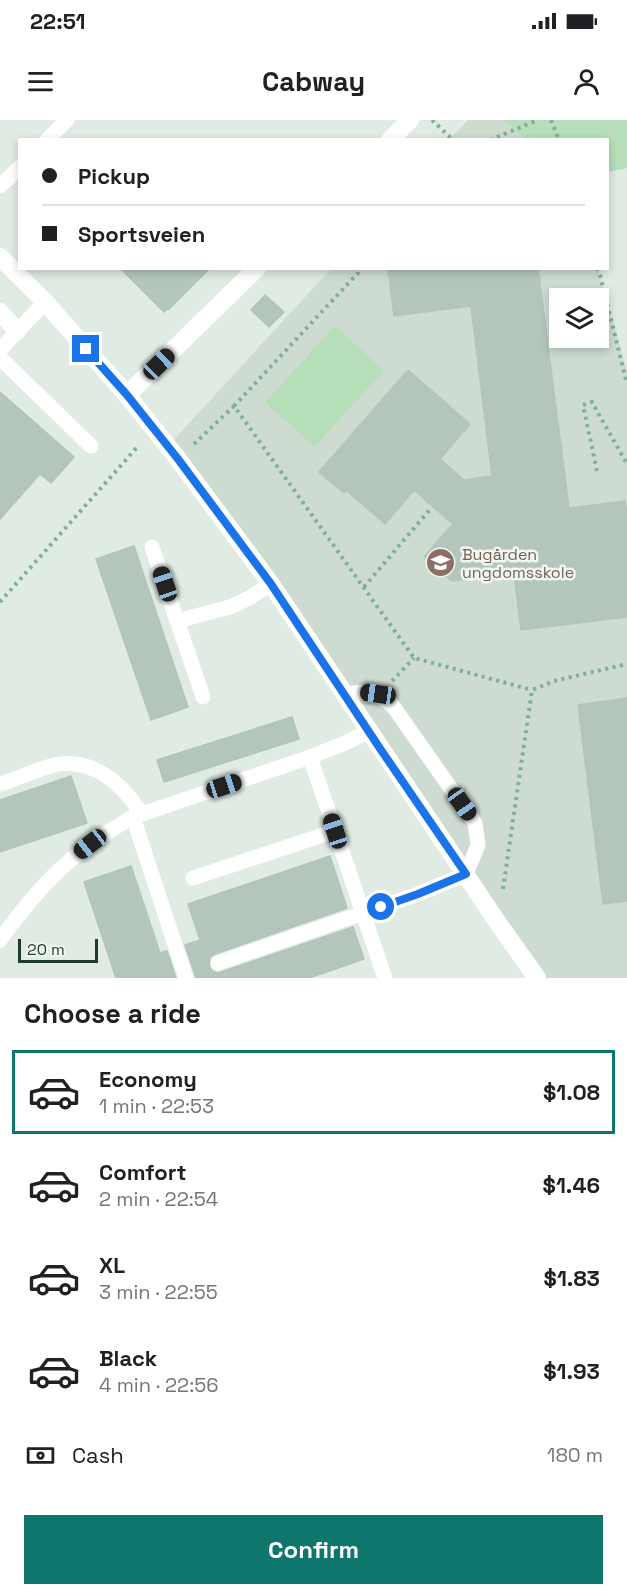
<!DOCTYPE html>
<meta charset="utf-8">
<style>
:root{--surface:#fff;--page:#f6f6f6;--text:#202124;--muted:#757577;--line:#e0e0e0;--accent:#0f766e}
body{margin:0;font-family:"Space Grotesk",sans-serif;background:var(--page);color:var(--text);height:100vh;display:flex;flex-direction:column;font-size:22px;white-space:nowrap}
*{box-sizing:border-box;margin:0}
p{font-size:20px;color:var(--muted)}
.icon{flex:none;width:33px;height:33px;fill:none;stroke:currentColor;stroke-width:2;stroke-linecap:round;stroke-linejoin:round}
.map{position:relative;height:858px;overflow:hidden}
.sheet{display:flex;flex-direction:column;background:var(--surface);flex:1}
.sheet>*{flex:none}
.banner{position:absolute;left:18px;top:18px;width:591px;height:132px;border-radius:0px;box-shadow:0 3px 9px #0003;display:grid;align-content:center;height:132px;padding:0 24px;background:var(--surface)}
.controls{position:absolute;left:549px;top:168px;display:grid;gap:12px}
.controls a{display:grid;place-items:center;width:60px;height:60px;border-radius:0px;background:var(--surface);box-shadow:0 3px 9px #0003;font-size:30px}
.scale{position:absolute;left:18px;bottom:15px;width:80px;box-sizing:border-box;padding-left:6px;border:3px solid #1f3b2e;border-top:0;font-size:16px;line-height:21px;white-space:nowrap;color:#1f3b2e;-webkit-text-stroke:4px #eff7f1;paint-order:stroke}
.end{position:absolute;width:27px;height:27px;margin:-14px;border:8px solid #1a73e8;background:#fff;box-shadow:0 0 0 3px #fff}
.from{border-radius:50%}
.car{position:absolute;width:18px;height:36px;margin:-18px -9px;border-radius:8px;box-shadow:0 0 4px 2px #0007;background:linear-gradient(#222 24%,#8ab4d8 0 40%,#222 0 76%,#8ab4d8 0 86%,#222 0)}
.banner b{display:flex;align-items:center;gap:21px;height:57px;font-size:22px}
.banner b+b{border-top:2px solid var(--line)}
.banner i{width:15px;height:15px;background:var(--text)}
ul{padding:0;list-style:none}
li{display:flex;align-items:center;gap:18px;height:84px;margin:0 12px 9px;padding:0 12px;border:3px solid transparent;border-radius:0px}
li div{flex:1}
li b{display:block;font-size:22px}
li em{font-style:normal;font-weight:700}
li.selected{border-color:var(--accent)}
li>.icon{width:54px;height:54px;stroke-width:1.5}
h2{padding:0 24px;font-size:27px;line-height:72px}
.pay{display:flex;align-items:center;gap:15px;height:66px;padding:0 24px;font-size:22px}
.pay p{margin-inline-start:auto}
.cta{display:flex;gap:12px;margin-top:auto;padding:12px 24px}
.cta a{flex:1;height:69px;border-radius:0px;background:var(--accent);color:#fff;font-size:24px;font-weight:700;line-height:69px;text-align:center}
.status{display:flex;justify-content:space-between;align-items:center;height:42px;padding:0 30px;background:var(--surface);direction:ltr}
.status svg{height:16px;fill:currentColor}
header{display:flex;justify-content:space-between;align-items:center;height:78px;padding:0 24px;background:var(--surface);font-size:27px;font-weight:700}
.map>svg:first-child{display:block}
.built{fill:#cddbd1;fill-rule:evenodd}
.green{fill:#b6deb8}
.building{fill:#b4c6bb;stroke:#b1c5b8;stroke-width:1.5}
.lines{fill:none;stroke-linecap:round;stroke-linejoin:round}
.path{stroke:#7db095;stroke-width:4;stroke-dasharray:3 4.5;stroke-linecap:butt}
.lane{stroke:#fff;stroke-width:15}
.street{stroke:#fff;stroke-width:18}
.route{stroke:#1a73e8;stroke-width:8}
.labels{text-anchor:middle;stroke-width:5;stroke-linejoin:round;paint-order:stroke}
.education-label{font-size:16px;fill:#785e54;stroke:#eff7f1;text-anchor:start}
</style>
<div class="status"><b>22:51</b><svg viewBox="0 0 49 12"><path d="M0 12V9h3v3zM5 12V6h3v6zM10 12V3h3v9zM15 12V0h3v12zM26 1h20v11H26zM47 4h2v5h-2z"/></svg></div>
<header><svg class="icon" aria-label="menu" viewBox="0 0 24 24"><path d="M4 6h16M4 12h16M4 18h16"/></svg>Cabway<svg class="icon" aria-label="person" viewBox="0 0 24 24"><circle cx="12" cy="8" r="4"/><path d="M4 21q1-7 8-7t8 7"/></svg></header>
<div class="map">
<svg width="627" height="858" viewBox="0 0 627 858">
<rect width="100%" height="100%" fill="#dfebe3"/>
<!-- built -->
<g class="built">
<path d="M468,0h35l23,19h-76z"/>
<path d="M331,149h267l29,102v607h-90l-369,-532zM560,178h38v40h-38z"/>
</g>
<!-- green -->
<g class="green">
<path d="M503,0h124v48l-19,4v-32l-82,-1z"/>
<path d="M335,206l49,45 -70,76 -49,-45z"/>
</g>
<!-- building -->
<g class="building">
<path d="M120,148h90l-42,42 -1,-1 -3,3z"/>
<path d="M388,148h150l31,240 56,-7 2,13v103l-106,13 -7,-57 -62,8 -28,-24 29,-33 -39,-34 -29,34 -39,-34 -2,3 -25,-21 89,-102 62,54 -30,35 24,21 28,-4 -21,-170 -77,10z"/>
<path d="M265,175l19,17 -15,15 -18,-17z"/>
<path d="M0,272l74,65 -23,26 -11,-9 -40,45z"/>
<path d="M134,426l54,161 -37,13 -55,-161z"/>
<path d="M627,578v203l-24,3 -25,-199z"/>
<path d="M292,597l7,22 -135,43 -7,-22z"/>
<path d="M71,656l16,47 -87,29v-52z"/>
<path d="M330,736l17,52 -132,46 -5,3 -1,9 3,5 5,2 4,-1 132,-45 11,32 -55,19h-113l-11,-33 15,-5 -12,-36z"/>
<path d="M131,746l29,87 7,-2 9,27h-60l-32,-96z"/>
</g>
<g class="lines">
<!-- path -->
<g class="path">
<path d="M432,0l21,20"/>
<path d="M551,0l8,20"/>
<path d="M490,20l48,-20"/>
<path d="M597,148l3,7 27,109"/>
<path d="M234,286l124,-133 1,-5"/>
<path d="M194,324l40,-38 180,252 118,32"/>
<path d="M597,351l-14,-66 9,-3 35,62"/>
<path d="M364,467l68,-80"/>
<path d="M0,482l139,-157"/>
<path d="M392,561l22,-23"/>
<path d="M503,769l29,-199 22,-9 73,-17"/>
</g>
<!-- lane -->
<g class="lane">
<path d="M47,20l20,-20"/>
<path d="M0,66l20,-19"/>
<path d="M0,230l45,-48"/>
<path d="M0,238l91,88"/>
<path d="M152,427l51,150"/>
<path d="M177,501l53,-14 19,-9 22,-14"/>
<path d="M310,637l75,221"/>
<path d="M0,664c18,-6 36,-14 54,-19 39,-8 68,19 88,49"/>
<path d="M133,697l53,161"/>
<path d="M193,758l142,-47"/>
<path d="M0,820c40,-55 73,-90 133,-123l177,-60 35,-14 24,-12"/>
<path d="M218,843l200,-69 48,-20 12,-29 -3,-22 -82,-117c-19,-15 -25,-15 -48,-12"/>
</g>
<!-- street -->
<g class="street">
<path d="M390,20l20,-20"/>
<path d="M0,137l45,45 82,93 51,64 93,125 227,339 39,55"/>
<path d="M0,192l17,19"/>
<path d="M127,275l130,-127"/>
</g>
</g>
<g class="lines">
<!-- route -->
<path class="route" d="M86,229l41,46 51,64 93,125 110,166 85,124 -48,20 -37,13"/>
</g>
<!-- icons -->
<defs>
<symbol id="school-disc" viewBox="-11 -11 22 22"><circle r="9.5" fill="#8d6e63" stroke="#eff7f1"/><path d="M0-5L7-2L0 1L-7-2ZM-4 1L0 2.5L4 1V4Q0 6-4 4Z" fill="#fff"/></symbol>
</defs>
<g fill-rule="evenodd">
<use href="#school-disc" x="424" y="426" width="33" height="33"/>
</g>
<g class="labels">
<!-- education labels -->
<g class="education-label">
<text x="462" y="440">Bugården<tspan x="462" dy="18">ungdomsskole</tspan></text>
</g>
</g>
</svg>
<div class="controls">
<a><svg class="icon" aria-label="layers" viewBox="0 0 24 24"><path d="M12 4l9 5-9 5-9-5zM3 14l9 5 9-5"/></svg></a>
</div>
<div class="scale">20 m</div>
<i class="end from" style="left:381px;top:787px"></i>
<i class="end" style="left:86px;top:229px"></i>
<i class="car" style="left:159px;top:244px;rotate:46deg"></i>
<i class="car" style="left:165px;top:464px;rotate:341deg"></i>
<i class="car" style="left:378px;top:574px;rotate:278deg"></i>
<i class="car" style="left:224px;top:666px;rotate:72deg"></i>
<i class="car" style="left:462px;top:684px;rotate:145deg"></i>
<i class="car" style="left:335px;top:711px;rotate:342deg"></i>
<i class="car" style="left:90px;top:724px;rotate:232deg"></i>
<div class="banner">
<b><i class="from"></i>Pickup</b>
<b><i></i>Sportsveien</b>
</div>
</div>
<section class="sheet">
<h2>Choose a ride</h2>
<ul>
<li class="selected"><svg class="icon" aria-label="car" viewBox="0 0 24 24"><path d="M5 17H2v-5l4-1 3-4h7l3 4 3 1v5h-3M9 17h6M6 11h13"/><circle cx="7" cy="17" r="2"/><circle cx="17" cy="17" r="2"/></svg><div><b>Economy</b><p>1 min · 22:53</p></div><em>$1.08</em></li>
<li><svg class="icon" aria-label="car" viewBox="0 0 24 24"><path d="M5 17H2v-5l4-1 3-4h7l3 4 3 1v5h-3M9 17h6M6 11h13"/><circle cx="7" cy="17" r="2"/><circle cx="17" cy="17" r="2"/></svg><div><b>Comfort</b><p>2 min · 22:54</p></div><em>$1.46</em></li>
<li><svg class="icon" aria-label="car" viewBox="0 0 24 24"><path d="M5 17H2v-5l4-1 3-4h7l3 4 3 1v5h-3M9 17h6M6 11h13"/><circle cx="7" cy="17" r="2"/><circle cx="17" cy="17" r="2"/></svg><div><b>XL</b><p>3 min · 22:55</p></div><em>$1.83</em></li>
<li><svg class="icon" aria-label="car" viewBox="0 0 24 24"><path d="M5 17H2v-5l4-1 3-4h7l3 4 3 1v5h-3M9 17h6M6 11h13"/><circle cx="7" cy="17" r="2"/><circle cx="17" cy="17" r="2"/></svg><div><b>Black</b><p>4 min · 22:56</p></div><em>$1.93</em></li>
</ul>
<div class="pay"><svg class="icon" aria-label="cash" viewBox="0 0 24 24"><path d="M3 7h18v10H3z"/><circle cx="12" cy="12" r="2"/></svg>Cash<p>180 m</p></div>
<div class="cta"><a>Confirm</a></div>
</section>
